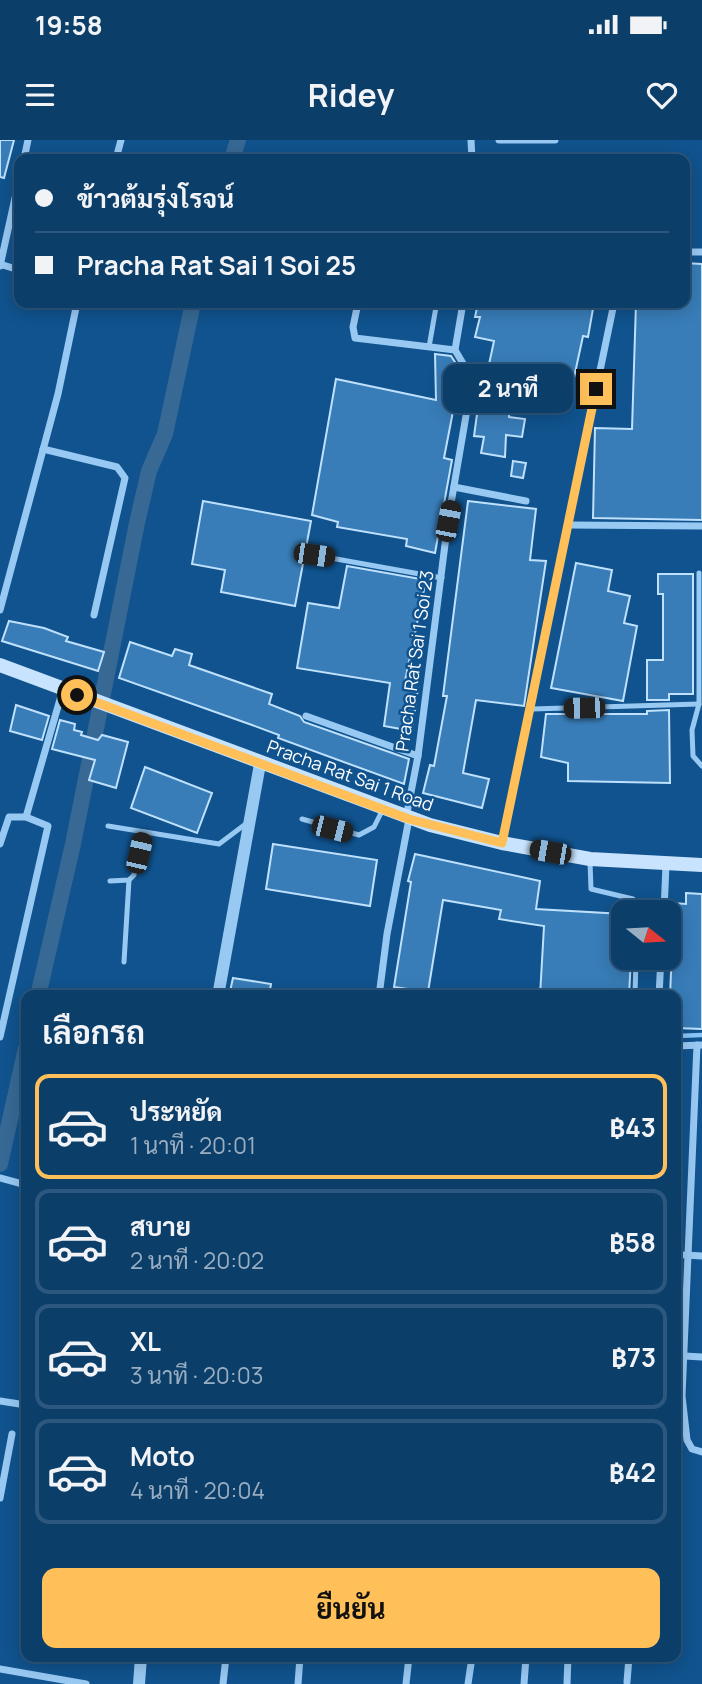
<!DOCTYPE html>
<html lang="th">
<meta charset="utf-8">
<style>
:root{--surface:#0c3e6a;--page:#1a4972;--text:#f1f3f6;--muted:#9aaec1;--line:#2c577e;--accent:#ffc059}
body{margin:0;font-family:Manrope,Sarabun,sans-serif;background:var(--page);color:var(--text);height:100vh;display:flex;flex-direction:column;font-size:26px;white-space:nowrap}
*{box-sizing:border-box;margin:0}
p{font-size:23px;color:var(--muted)}
.icon{flex:none;width:38px;height:38px;fill:none;stroke:currentColor;stroke-width:2;stroke-linecap:round;stroke-linejoin:round}
.map{position:relative;flex:1;overflow:hidden}
.sheet{position:absolute;left:21px;top:850px;width:660px;height:672px;display:flex;flex-direction:column;background:var(--surface);border-radius:14px;box-shadow:0 4px 18px #0003,0 0 0 2px var(--line)}
.sheet>*{flex:none}
.guide{position:absolute;left:14px;top:14px;width:676px;height:154px;border-radius:14px;box-shadow:0 4px 18px #0003,0 0 0 2px var(--line);display:grid;align-content:center;height:154px;padding:0 21px;background:var(--surface)}
.needle{width:46px;rotate:108deg}
.controls{position:absolute;left:611px;top:760px;display:grid;gap:14px}
.controls a{display:grid;place-items:center;width:70px;height:70px;border-radius:14px;background:var(--surface);box-shadow:0 4px 18px #0003,0 0 0 2px var(--line);font-size:35px}
.end{position:absolute;width:32px;height:32px;margin:-16px;border:9px solid #ffc059;background:#111;box-shadow:0 0 0 4px #111}
.from{border-radius:50%}
.bubble{position:absolute;height:49px;border-radius:14px;background:var(--surface);box-shadow:0 4px 18px #0003,0 0 0 2px var(--line);font-size:23px;font-weight:700;line-height:49px;text-align:center}
.car{position:absolute;width:21px;height:42px;margin:-21px -10px;border-radius:9px;box-shadow:0 0 5px 2px #0007;background:linear-gradient(#222 24%,#8ab4d8 0 40%,#222 0 76%,#8ab4d8 0 86%,#222 0)}
.guide b{display:flex;align-items:center;gap:24px;height:66px;font-size:26px}
.guide b+b{border-top:2px solid var(--line)}
.guide i{width:18px;height:18px;background:var(--text)}
ul{padding:0;list-style:none}
li{display:flex;align-items:center;gap:21px;height:105px;margin:0 14px 10px;padding:0 7px;border:4px solid var(--line);border-radius:14px}
li div{flex:1}
li b{display:block;font-size:26px}
li em{font-style:normal;font-weight:700}
li.selected{border-color:var(--accent)}
li>.icon{width:63px;height:63px;stroke-width:1.5}
h2{padding:0 21px;font-size:32px;line-height:84px}
.button{display:flex;gap:14px;margin-top:auto;padding:14px 21px}
.button a{flex:1;height:80px;border-radius:14px;background:var(--accent);color:#111;font-size:28px;font-weight:700;line-height:80px;text-align:center}
.status{display:flex;justify-content:space-between;align-items:center;height:49px;padding:0 35px;background:var(--surface);direction:ltr}
.status svg{height:19px;fill:currentColor}
header{display:flex;justify-content:space-between;align-items:center;height:91px;padding:0 21px;background:var(--surface);font-size:32px;font-weight:700}
.map>svg:first-child{display:block}
.lines{fill:none;stroke-linecap:round;stroke-linejoin:round}
.stream{stroke:#89c6f7;stroke-width:4.5}
.canal{stroke:#376994;stroke-width:16}
.building{fill:#387db8;stroke:#bfe1fd;stroke-width:2}
.service{stroke:#98c9f3;stroke-width:5}
.minor{stroke:#98c9f3;stroke-width:7}
.tertiary{stroke:#98c9f3;stroke-width:12}
.secondary{stroke:#c7e3fd;stroke-width:14}
.route{stroke:#ffc059;stroke-width:9}
.labels{text-anchor:middle;stroke-width:5;stroke-linejoin:round;paint-order:stroke}
.street-label{font-size:18px;fill:#fff;stroke:#10538e}
</style>
<div class="status"><b>19:58</b><svg viewBox="0 0 49 12"><path d="M0 12V9h3v3zM5 12V6h3v6zM10 12V3h3v9zM15 12V0h3v12zM26 1h20v11H26zM47 4h2v5h-2z"/></svg></div>
<header><svg class="icon" aria-label="menu" viewBox="0 0 24 24"><path d="M4 6h16M4 12h16M4 18h16"/></svg>Ridey<svg class="icon" aria-label="heart" viewBox="0 0 24 24"><path d="M12 20l-8-8c-3-5 5-10 8-4 3-6 11-1 8 4z"/></svg></header>
<div class="map">
<svg width="702" height="1544" viewBox="0 0 702 1544">
<rect width="100%" height="100%" fill="#10538e"/>
<g class="lines">
<!-- stream -->
<path class="stream" d="M676,896l26,-1"/>
<!-- canal -->
<g class="canal">
<path d="M232,19l6,-19"/>
<path d="M38,856l35,-152 64,-321 12,-52 16,-37 28,-131"/>
<path d="M0,1024l26,-116"/>
</g>
</g>
<!-- building -->
<g class="building">
<path d="M0,0h14l-10,38 -4,-1z"/>
<path d="M684,123l18,1v256l-109,-2 2,-90 37,1 4,-126h48z"/>
<path d="M478,163h116l-6,34 -5,-1 -11,51 -84,-18 6,-28 -19,-4 5,-20h-5z"/>
<path d="M435,214l16,2 11,17 -2,28h-5l-11,57 8,2 -17,93 -29,-7 1,-7 -70,-12 1,-5 -26,-7 24,-136 100,21z"/>
<path d="M496,265l14,2 -1,10 16,2 -3,18 -16,-2 -1,22 -24,-4 3,-16 -10,-1 4,-29 18,3z"/>
<path d="M513,321l13,2 -3,15 -12,-2z"/>
<path d="M203,361l108,20 -16,85 -74,-14 4,-22 -33,-6z"/>
<path d="M468,361l68,8 -6,51 16,1 -22,145 -48,-6 -13,73 26,6 -7,29 -59,-15 7,-28 4,1 13,-70h-4z"/>
<path d="M576,423l36,7 -4,21 22,5 -6,27 13,3 -14,75 -72,-13z"/>
<path d="M347,426l79,14 -22,106 14,2 -6,43 -28,-5 6,-43 -93,-15 11,-65 31,5z"/>
<path d="M658,434h35v120h-24v6h-22v-40h16v-66h-5z"/>
<path d="M9,481l35,7 24,9 -2,4 38,11 -6,19 -96,-30z"/>
<path d="M130,502l42,14 3,-7 17,5 -3,11 83,29 -3,10 31,12 4,6 105,37 -5,25 -126,-46 1,-3 -27,-10 -133,-47z"/>
<path d="M16,565l33,11 -7,24 -32,-9z"/>
<path d="M669,570l1,73 -102,-2v-18l-27,-6 5,-43h101v-3z"/>
<path d="M60,580l15,4 -1,6 8,2 -1,3 17,5 4,-5 26,7 -12,46 -27,-8 6,-20 -43,-11z"/>
<path d="M145,627l67,26 -15,40 -66,-25z"/>
<path d="M273,704l104,16 -7,46 -104,-17z"/>
<path d="M415,714l125,27 -4,28 87,5v43h8l-2,39h-89l4,-70 -45,-7 2,-9 -58,-10 -15,92 -34,-5 17,-105 -3,-1z"/>
<path d="M686,753l16,1v135l-26,-1v-32h-6l4,-93 12,1z"/>
<path d="M233,838l38,6 -2,12h-40z"/>
</g>
<g class="lines">
<!-- service -->
<g class="service">
<path d="M429,207l7,-40"/>
<path d="M314,415l128,23"/>
<path d="M699,433v131l-7,26 1,26 9,10"/>
<path d="M532,569l167,-5"/>
<path d="M302,679l57,16 15,-8 9,-18"/>
<path d="M108,686l111,18 28,-21"/>
<path d="M590,722l1,27 42,10 4,13"/>
<path d="M110,741l19,-1 5,-5 10,-43"/>
<path d="M124,822l5,-82"/>
<path d="M635,856l1,-39"/>
</g>
<!-- minor -->
<g class="minor">
<path d="M471,0l1,19"/>
<path d="M499,0h56"/>
<path d="M24,19l4,-19"/>
<path d="M116,19l5,-19"/>
<path d="M684,112h18"/>
<path d="M0,124l19,6"/>
<path d="M0,126l19,-86"/>
<path d="M126,163h2"/>
<path d="M358,163l-5,24 2,11 100,12"/>
<path d="M43,309l74,18 8,11 -31,137"/>
<path d="M454,347l72,14"/>
<path d="M569,385l133,1"/>
<path d="M0,470l58,-216 19,-91"/>
<path d="M306,576l112,40"/>
<path d="M26,677l37,-128"/>
<path d="M406,678l12,-62 30,-235 20,-117v-32l-13,-22 8,-47"/>
<path d="M502,703l111,-535"/>
<path d="M0,704l9,-27h17l22,9 -48,211"/>
<path d="M664,772l2,-48"/>
<path d="M379,856l8,-62 22,-115"/>
<path d="M659,856l2,-39"/>
<path d="M697,905l-15,351 5,44 5,9 10,3"/>
<path d="M676,906l26,-1"/>
<path d="M0,1038l26,7"/>
<path d="M685,1115l17,1"/>
<path d="M25,1157l1,-7"/>
<path d="M684,1216l18,1"/>
<path d="M0,1261l26,4"/>
<path d="M0,1358l12,-64"/>
<path d="M0,1529l86,15"/>
<path d="M627,1542l2,-25"/>
<path d="M223,1544l3,-27"/>
<path d="M298,1544l2,-27"/>
<path d="M406,1544l3,-27"/>
<path d="M468,1544l4,-27"/>
<path d="M524,1544l2,-27"/>
<path d="M567,1544l1,-27"/>
</g>
<!-- tertiary -->
<g class="tertiary">
<path d="M218,856l42,-232"/>
<path d="M139,1544l2,-27"/>
</g>
<!-- secondary -->
<path class="secondary" d="M0,525l430,160 72,18 88,16 112,6"/>
</g>
<g class="lines">
<!-- route -->
<path class="route" d="M77,555l332,124 93,24 94,-454"/>
</g>
<g class="labels">
<!-- street labels -->
<g class="street-label">
<text transform="translate(415 521) rotate(-82)" y="6">Pracha Rat Sai 1 Soi 23</text>
<text transform="translate(350 636) rotate(20)" y="6">Pracha Rat Sai 1 Road</text>
</g>
</g>
</svg>
<div class="controls">
<a><svg class="needle" viewBox="-14 -14 28 28"><path d="M0-13l5 13h-10z" fill="#e53935"/><path d="M0 13l5-13h-10z" fill="#9aaec1"/></svg></a>
</div>
<i class="end from" style="left:77px;top:555px"></i>
<i class="end" style="left:596px;top:249px"></i>
<div class="bubble" style="left:443px;top:224px;width:130px">2 นาที</div>
<i class="car" style="left:448px;top:381px;rotate:11deg"></i>
<i class="car" style="left:314px;top:415px;rotate:98deg"></i>
<i class="car" style="left:584px;top:568px;rotate:269deg"></i>
<i class="car" style="left:332px;top:689px;rotate:104deg"></i>
<i class="car" style="left:550px;top:712px;rotate:280deg"></i>
<i class="car" style="left:139px;top:713px;rotate:13deg"></i>
<div class="guide">
<b><i class="from"></i>ข้าวต้มรุ่งโรจน์</b>
<b><i></i>Pracha Rat Sai 1 Soi 25</b>
</div>
<section class="sheet">
<h2>เลือกรถ</h2>
<ul>
<li class="selected"><svg class="icon" aria-label="car" viewBox="0 0 24 24"><path d="M5 17H2v-5l4-1 3-4h7l3 4 3 1v5h-3M9 17h6M6 11h13"/><circle cx="7" cy="17" r="2"/><circle cx="17" cy="17" r="2"/></svg><div><b>ประหยัด</b><p>1 นาที · 20:01</p></div><em>฿43</em></li>
<li><svg class="icon" aria-label="car" viewBox="0 0 24 24"><path d="M5 17H2v-5l4-1 3-4h7l3 4 3 1v5h-3M9 17h6M6 11h13"/><circle cx="7" cy="17" r="2"/><circle cx="17" cy="17" r="2"/></svg><div><b>สบาย</b><p>2 นาที · 20:02</p></div><em>฿58</em></li>
<li><svg class="icon" aria-label="car" viewBox="0 0 24 24"><path d="M5 17H2v-5l4-1 3-4h7l3 4 3 1v5h-3M9 17h6M6 11h13"/><circle cx="7" cy="17" r="2"/><circle cx="17" cy="17" r="2"/></svg><div><b>XL</b><p>3 นาที · 20:03</p></div><em>฿73</em></li>
<li><svg class="icon" aria-label="car" viewBox="0 0 24 24"><path d="M5 17H2v-5l4-1 3-4h7l3 4 3 1v5h-3M9 17h6M6 11h13"/><circle cx="7" cy="17" r="2"/><circle cx="17" cy="17" r="2"/></svg><div><b>Moto</b><p>4 นาที · 20:04</p></div><em>฿42</em></li>
</ul>
<div class="button"><a>ยืนยัน</a></div>
</section>
</div>
